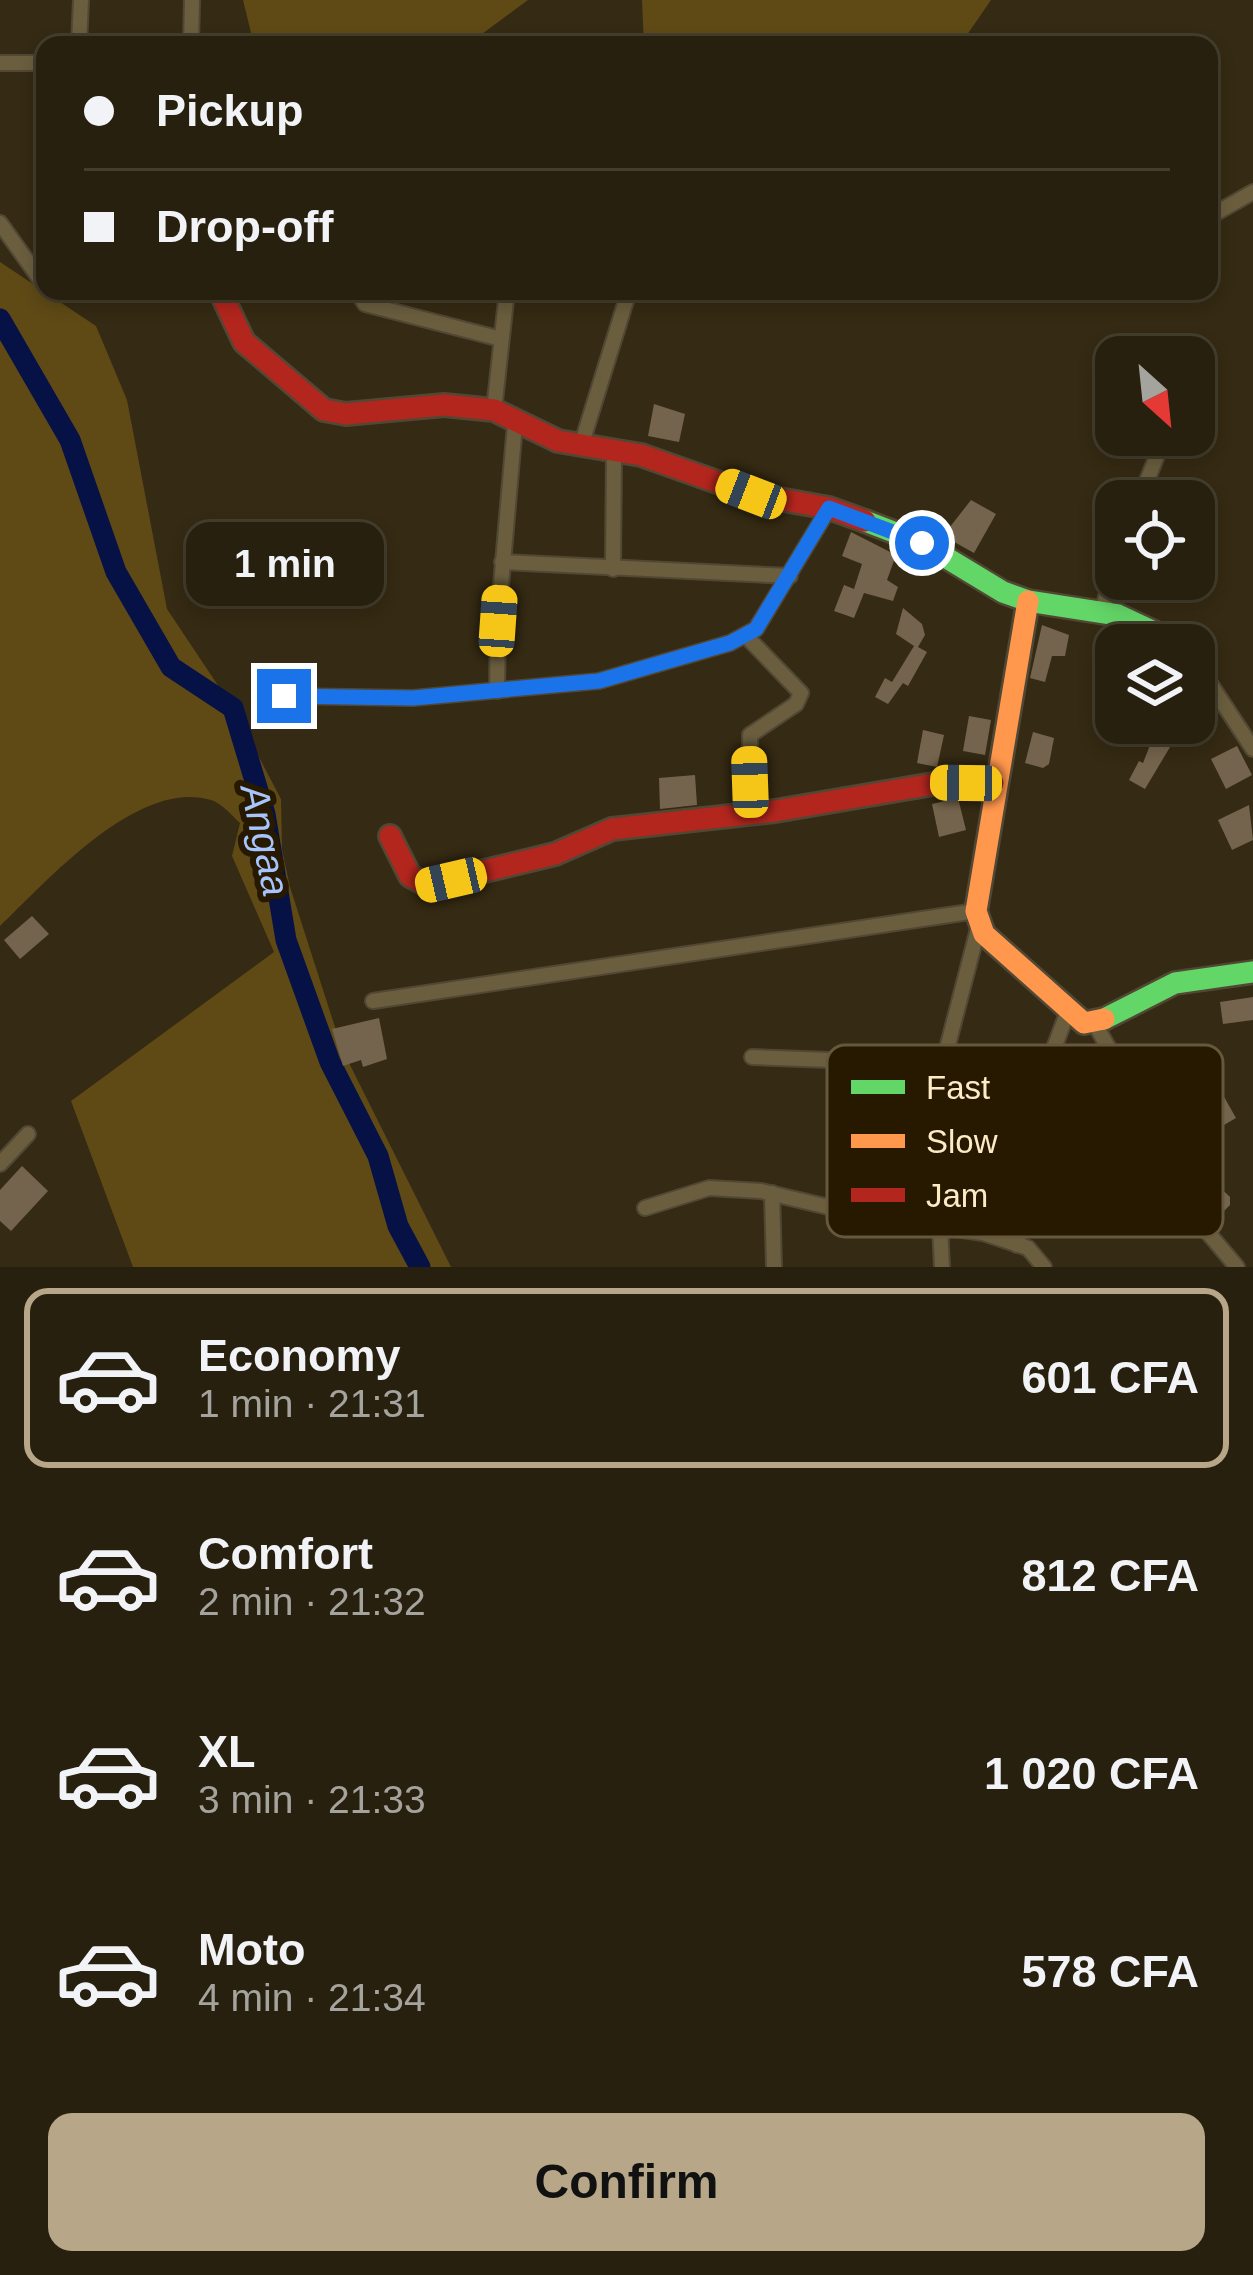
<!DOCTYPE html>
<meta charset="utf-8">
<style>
:root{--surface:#28200e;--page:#302817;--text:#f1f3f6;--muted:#a5a39e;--line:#443e2e;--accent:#b7a788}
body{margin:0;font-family:Arial,sans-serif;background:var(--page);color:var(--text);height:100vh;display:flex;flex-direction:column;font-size:45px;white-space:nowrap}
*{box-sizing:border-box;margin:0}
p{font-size:39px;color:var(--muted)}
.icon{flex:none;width:66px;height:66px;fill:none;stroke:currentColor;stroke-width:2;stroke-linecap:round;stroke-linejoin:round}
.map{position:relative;height:1267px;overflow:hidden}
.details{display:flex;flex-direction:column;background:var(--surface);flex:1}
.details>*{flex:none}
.hud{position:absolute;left:36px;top:36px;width:1182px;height:264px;border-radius:24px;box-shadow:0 6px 18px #0003,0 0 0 3px var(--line);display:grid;align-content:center;height:264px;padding:0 48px;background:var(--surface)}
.needle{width:78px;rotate:153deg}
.buttons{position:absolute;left:1095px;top:336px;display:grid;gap:24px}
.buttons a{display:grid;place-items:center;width:120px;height:120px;border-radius:24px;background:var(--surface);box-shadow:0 6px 18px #0003,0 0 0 3px var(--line);font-size:60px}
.end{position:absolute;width:54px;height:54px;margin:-27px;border:15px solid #1a73e8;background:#fff;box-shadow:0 0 0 6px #fff}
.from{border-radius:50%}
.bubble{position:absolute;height:84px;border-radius:24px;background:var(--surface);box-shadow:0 6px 18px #0003,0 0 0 3px var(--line);font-size:39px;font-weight:800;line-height:84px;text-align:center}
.car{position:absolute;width:36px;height:72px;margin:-36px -18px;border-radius:15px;box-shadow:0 0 9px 3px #0007;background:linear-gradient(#f5c518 24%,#345 0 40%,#f5c518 0 76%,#345 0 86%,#f5c518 0)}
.hud b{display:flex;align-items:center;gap:42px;height:114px;font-size:45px}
.hud b+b{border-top:3px solid var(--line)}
.hud i{width:30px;height:30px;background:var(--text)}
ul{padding:21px 0 0;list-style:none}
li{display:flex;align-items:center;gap:36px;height:180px;margin:0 24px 18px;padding:0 24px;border:6px solid transparent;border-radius:24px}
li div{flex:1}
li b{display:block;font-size:45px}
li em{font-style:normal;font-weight:800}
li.active{border-color:var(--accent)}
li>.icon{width:108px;height:108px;stroke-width:1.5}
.button{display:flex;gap:24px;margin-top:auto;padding:24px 48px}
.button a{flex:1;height:138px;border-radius:24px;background:var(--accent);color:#111;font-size:48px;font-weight:800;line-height:138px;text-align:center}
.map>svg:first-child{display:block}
.green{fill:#5f4a16}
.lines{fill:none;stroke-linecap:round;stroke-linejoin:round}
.river{stroke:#061146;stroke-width:21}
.building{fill:#75644d}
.street-casing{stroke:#514735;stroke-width:18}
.fast-casing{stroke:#514735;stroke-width:26}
.slow-casing{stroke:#514735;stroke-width:26}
.jam-casing{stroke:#514735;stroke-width:26}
.street{stroke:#6a5e3e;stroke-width:14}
.fast{stroke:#63d668;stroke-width:21}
.slow{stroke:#ff974d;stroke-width:21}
.jam{stroke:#b3261e;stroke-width:21}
.route{stroke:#1a73e8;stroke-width:15}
.labels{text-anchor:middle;stroke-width:12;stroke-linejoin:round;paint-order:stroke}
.water-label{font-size:39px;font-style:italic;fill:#a8c4fc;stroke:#261900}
.key{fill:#261900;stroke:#66583c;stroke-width:3}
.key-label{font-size:33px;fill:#fdebc7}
</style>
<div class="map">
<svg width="1253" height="1267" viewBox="0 0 1253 1267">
<rect width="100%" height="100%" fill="#352a13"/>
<!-- green -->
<g class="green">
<path d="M243,0h285l-61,45h-213z"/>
<path d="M642,0h349l-31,45h-316z"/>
<path d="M0,262l96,64 31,74 40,209 66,99 48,91 1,51 8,37 52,162 109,218h-318l-62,-166 203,-149 -42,-96 8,-33c-9,-8 -17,-19 -29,-23 -73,-22 -164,81 -211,126z"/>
</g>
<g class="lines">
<!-- river -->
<path class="river" d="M0,319l70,121 46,132 55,95 62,41 32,106 21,126 44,122 48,94 20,70 22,41"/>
</g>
<!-- building -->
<g class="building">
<path d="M654,404l31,10 -6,28 -31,-6z"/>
<path d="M971,500l25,14 -22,39 -25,-14 2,-5 -5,-2z"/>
<path d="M851,532l45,23 -9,25 11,7 -5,14 -29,-8 -10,25 -20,-7 10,-26 10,4 8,-25 -20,-8z"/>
<path d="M903,608l19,16 3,11 -7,12 9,5 -19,34 -5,-3 -15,21 -13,-7 10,-19 7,4 22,-36 -18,-12z"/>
<path d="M1042,625l27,10 -4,21h-13l-7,26 -15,-4z"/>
<path d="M969,716l22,4 -6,35 -22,-4z"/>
<path d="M923,730l21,5 -7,32 -20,-4z"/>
<path d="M1033,732l21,6 -5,26 -6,4 -18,-5z"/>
<path d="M1154,735l19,7 -28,47 -16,-9 10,-19 4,2z"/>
<path d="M1237,746l15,29 -26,14 -15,-30z"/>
<path d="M695,775l2,30 -37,4 -1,-31z"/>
<path d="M958,798l8,32 -27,7 -7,-33z"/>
<path d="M1249,805l4,35 -21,10 -14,-30z"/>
<path d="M32,916l17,18 -29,25 -16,-19z"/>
<path d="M1253,997v23l-30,4 -3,-22z"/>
<path d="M379,1018l8,41 -24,8 -2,-7 -18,6 -11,-37z"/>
<path d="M1201,1053l10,27 -23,11 4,22 31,-18 13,23 -19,11 -9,-16 -44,9 -2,-15 -4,1 -6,-14 2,-9 24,-9 -4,-9z"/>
<path d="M22,1166l26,25 -37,40 -11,-10v-31z"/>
<path d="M1207,1175l23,22v8l-15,15 -27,-28z"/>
</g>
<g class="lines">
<defs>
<g id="street">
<path d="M79,45l2,-45"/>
<path d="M191,45l1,-45"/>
<path d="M0,63h45"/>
<path d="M1209,217l44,-25"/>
<path d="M0,223l45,63"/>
<path d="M55,291h20"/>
<path d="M357,291l8,13 136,35"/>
<path d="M494,410l13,-119"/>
<path d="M581,446l48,-155"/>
<path d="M1139,501l23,-58"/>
<path d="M502,562l288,14"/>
<path d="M613,569l1,-118"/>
<path d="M1102,611l14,-48"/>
<path d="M747,637l54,56 -5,11 -46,31 1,78"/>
<path d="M1194,659l59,90"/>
<path d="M497,691l1,-70 17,-197"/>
<path d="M284,696l129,2 186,-17 131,-38 26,-14 73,-121"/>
<path d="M373,1001l603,-90"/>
<path d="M1095,1024l64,114 12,51 66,78"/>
<path d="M752,1057l78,3 22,11 -12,139"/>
<path d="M0,1164l28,-30"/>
<path d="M772,1193l2,74"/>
<path d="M645,1208l64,-20 52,3 97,23 125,19 45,15 16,19"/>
<path d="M920,1222l22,-154 37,-143"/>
<path d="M940,1227l2,40"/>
<path d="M1017,1245l34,-189 17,-45"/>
</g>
<g id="fast">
<path d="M865,521l57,22 81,49 25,9 90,14 64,30"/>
<path d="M1104,1019l71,-36 78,-11"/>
</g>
<path id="slow" d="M1028,601l-52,310 8,23 100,89 20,-4"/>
<g id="jam">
<path d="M220,291l24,51 80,68 22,4 98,-9 50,5 64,31 83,14 110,39 78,14 36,13"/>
<path d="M390,836l20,40 17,9 128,-31 57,-25 163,-18 164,-28h54"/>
</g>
</defs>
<!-- street casing -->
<use href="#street" class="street-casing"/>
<!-- fast casing -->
<use href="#fast" class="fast-casing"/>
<!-- slow casing -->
<use href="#slow" class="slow-casing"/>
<!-- jam casing -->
<use href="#jam" class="jam-casing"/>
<!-- street -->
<use href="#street" class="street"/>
<!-- fast -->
<use href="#fast" class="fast"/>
<!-- slow -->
<use href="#slow" class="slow"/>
<!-- jam -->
<use href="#jam" class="jam"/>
</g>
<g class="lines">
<!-- route -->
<path class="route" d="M284,696l129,2 186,-17 131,-38 26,-14 73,-121 93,35"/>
</g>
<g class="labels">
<!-- water labels -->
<g class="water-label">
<text transform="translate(266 840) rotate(78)" y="14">Angaa</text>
</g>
</g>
<!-- legend -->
<rect x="827" y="1045" width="396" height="192" rx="18" class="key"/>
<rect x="851" y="1080" width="54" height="14" fill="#63d668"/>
<rect x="851" y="1134" width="54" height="14" fill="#ff974d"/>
<rect x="851" y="1188" width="54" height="14" fill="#b3261e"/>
<g class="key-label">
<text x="926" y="1099">Fast</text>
<text x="926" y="1153">Slow</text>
<text x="926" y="1207">Jam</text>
</g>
</svg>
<div class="buttons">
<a><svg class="needle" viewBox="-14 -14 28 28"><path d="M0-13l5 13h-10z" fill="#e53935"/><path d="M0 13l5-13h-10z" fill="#a5a39e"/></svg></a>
<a><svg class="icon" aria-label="locate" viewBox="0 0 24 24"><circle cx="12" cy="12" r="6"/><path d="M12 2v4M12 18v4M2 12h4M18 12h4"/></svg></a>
<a><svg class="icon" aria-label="layers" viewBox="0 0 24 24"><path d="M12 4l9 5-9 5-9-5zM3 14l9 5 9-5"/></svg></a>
</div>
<i class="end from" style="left:922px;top:543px"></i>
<i class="end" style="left:284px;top:696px"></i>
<div class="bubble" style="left:186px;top:522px;width:198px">1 min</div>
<i class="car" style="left:751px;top:494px;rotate:291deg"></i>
<i class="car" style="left:498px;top:621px;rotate:4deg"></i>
<i class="car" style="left:750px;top:782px;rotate:358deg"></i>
<i class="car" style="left:966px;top:783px;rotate:271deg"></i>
<i class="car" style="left:451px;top:880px;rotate:257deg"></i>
<div class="hud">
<b><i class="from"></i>Pickup</b>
<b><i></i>Drop-off</b>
</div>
</div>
<section class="details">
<ul>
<li class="active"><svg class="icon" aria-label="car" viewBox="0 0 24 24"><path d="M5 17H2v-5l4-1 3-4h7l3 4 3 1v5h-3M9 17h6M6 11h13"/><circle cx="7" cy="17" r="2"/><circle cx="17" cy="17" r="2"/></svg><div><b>Economy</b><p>1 min · 21:31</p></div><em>601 CFA</em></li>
<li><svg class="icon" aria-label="car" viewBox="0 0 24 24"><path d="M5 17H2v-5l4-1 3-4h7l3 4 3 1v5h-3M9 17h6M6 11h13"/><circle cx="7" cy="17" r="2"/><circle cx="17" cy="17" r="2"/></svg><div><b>Comfort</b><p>2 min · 21:32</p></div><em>812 CFA</em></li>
<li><svg class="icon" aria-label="car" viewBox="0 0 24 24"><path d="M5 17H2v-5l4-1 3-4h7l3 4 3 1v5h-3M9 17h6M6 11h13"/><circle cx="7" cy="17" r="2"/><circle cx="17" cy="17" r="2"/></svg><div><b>XL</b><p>3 min · 21:33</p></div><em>1 020 CFA</em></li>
<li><svg class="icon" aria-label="car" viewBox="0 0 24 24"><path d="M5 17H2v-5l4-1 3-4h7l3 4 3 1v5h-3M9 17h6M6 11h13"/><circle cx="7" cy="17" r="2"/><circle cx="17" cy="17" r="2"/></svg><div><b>Moto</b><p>4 min · 21:34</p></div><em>578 CFA</em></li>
</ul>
<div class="button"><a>Confirm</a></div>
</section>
